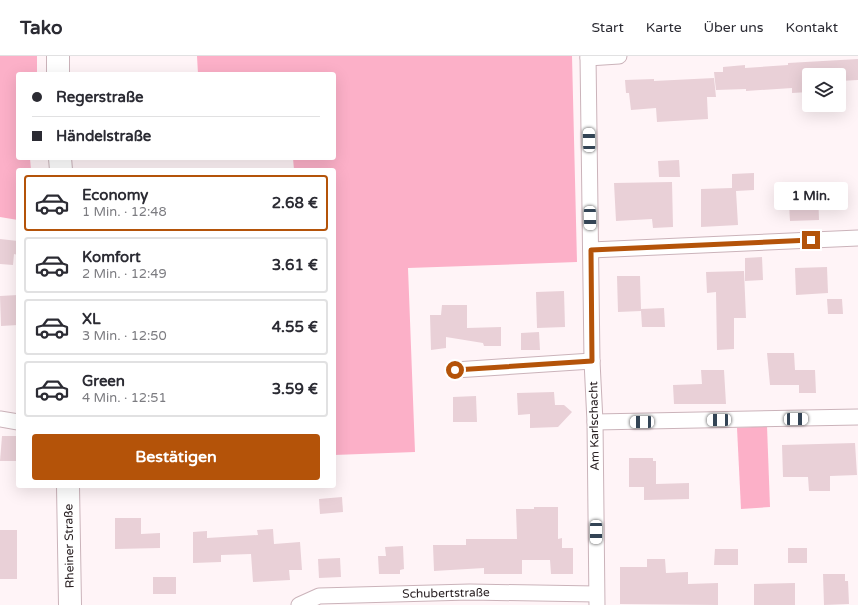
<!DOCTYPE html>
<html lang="de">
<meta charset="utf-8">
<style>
:root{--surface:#fff;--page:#f2f2f3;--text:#2b2b33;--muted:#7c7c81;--line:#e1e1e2;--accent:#b45309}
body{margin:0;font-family:"Varela Round",sans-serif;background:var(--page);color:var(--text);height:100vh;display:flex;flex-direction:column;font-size:15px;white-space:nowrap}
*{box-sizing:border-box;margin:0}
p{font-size:13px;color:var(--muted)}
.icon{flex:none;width:22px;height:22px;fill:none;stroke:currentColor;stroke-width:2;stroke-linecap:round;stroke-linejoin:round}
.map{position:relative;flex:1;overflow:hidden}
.details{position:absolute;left:16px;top:112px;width:320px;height:320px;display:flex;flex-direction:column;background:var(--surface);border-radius:4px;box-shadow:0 4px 16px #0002}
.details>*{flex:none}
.hud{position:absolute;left:16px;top:16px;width:320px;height:88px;border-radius:4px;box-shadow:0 4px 16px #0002;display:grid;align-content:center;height:88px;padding:0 16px;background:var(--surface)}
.tools{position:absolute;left:802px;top:12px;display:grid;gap:8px}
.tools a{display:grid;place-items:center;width:44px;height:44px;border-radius:4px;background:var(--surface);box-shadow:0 4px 16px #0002;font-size:20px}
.end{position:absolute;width:18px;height:18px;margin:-9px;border:5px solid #b45309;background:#fff;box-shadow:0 0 0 2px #fff}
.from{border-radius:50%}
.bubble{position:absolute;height:28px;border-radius:4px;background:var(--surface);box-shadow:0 4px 16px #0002;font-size:13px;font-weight:800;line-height:28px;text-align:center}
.car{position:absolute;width:12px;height:24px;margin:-12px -6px;border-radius:5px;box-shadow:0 0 3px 1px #0007;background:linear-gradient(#fff 24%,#345 0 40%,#fff 0 76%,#345 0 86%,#fff 0)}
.hud b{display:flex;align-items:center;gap:14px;height:38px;font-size:15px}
.hud b+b{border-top:1px solid var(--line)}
.hud i{width:10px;height:10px;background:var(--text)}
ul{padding:7px 0 0;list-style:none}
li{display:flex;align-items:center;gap:12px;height:56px;margin:0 8px 6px;padding:0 8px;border:2px solid var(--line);border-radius:4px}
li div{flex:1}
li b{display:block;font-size:15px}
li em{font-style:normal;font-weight:800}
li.selected{border-color:var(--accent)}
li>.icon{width:36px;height:36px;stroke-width:1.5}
.action{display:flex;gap:8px;margin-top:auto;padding:8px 16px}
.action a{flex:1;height:46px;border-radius:4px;background:var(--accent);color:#fff;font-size:16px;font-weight:800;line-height:46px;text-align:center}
header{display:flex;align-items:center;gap:24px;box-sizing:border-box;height:56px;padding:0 20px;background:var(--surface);border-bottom:1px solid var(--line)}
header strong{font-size:19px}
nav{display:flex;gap:22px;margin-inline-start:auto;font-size:14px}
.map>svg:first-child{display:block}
.green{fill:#fcb0c8}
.building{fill:#e9d0d7}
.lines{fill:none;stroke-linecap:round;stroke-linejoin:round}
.minor-casing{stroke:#cbb3ba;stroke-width:17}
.secondary-casing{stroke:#cbb3ba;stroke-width:24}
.minor{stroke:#fff;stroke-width:15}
.secondary{stroke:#fff;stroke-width:22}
.route{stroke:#b45309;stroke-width:5}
.labels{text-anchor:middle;stroke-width:3;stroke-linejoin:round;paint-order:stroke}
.street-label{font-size:12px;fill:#2a2123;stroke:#fff}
</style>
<header>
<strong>Tako</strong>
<nav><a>Start</a><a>Karte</a><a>Über uns</a><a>Kontakt</a></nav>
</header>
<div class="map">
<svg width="858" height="549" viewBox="0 0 858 549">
<rect width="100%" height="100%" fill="#fff4f7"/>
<!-- green -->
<g class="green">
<path d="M0,0h37v18h-19v84h12l1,12h-13v50l-18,-3z"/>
<path d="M197,0h375l5,206 -169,6 7,184 -81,3v-285h-40l-1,-12h41v-84h-136z"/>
<path d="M767,370l3,81 -29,2 -4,-81z"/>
</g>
<!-- building -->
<g class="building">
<path d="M858,3v21l-19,1v-6h-30v17l-17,1v-5l-46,3v-2l-30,1 -2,-18h9v-5l22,-2v3l43,-3v-2z"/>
<path d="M714,22l2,19h-9l1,22 -51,3 -1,-14 -25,2 -2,-17h-3l-1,-13 29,-1v2z"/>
<path d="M679,104l1,17h-21l-1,-16z"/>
<path d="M754,117v17l-18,1 2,34 -37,2v-38l31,-1v-14z"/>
<path d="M672,126l1,45 -20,1 -1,-9 -36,2 -2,-38z"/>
<path d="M798,130l20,3 1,31 -29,1 -2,-34z"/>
<path d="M0,183l18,2v14l-4,-1 -1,11 -13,-1z"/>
<path d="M762,201l1,23 -18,1v-23z"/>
<path d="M827,211l1,26 -32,2 -1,-27z"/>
<path d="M744,215l2,47h-12v31l-17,1 -1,-58 -9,1 -1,-21z"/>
<path d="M617,220h23l1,33 23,-1 1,19h-23l-1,-16 -23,1z"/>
<path d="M564,235l1,36 -28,1 -1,-36z"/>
<path d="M18,239v30l-17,1 -1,-30z"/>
<path d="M827,243h15l1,15h-15z"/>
<path d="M442,249h25v23l34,-1v19h-17l-1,-3 -37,-6v11l-15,2 -1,-35h11z"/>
<path d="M539,276l1,18h-19v-17z"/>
<path d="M767,297h27l1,17h20l1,23h-17v-8h-29z"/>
<path d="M701,314h23l2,34h-52l-1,-19 29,-1z"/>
<path d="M554,336l1,13h9l8,7 -14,15 -28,1v-14l-12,1 -1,-22z"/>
<path d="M476,340l1,26h-24v-25z"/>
<path d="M2,380h16v25h-18z"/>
<path d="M855,387l2,32 -27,1v15h-21l-1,-14h-25l-1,-32z"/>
<path d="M629,402h24v3h3v23l33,-1v16l-45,1v-13h-15z"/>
<path d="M342,441l1,15 -23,2 -1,-15z"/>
<path d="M534,451h24v32l4,-1v10h11v26h-22l-1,-14h-28v14h-38v-6l-50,3 -1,-26h33v-6h51l-1,-30h18z"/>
<path d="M115,462h26v16l19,-1v15l-45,1z"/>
<path d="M273,473l1,15 26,-2 2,28h-13l1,10 -37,2 -2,-28 -30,1v7l-28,1v-31l14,-1v7l51,-3 -1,-5z"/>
<rect x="0" y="474" width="17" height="49"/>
<path d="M403,490l1,23 -4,1v4h-21l-1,-18h8l-1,-9z"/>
<rect x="788" y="492" width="19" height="15"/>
<path d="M715,493h23v16h-24z"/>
<path d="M340,502l1,19 -22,1 -1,-19z"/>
<path d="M647,503h18l1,14 22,-1v12l30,-1v22l-98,-1v-37h27z"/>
<path d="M823,518h22v7h3l1,23 -25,1z"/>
<rect x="153" y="521" width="23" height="17"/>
<path d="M795,527v22h-41v-21z"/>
</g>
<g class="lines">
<defs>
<g id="minor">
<path d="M588,0l4,305 3,61 2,183"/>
<path d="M588,2l31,-2"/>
<path d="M591,194l267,-12"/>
<path d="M455,314l137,-9"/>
<path d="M0,363l18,3"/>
<path d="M595,366l263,-5"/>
<path d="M299,549l20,-9 151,-4 126,2"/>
</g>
<g id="secondary">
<path d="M58,0v18"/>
<path d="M60,102l1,12"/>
<path d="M68,430l2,119"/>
</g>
</defs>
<!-- minor casing -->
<use href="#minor" class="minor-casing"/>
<!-- secondary casing -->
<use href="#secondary" class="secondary-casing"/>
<!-- minor -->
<use href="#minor" class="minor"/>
<!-- secondary -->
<use href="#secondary" class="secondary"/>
</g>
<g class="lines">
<!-- route -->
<path class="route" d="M455,314l137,-9 -1,-111 220,-10"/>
</g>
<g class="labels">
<!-- street labels -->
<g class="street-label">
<text transform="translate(594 370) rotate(-91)" y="4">Am Karlschacht</text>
<text transform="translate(69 490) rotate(-91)" y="4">Rheiner Straße</text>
<text transform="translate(446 537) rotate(-1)" y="4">Schubertstraße</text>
</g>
</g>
</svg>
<div class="tools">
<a><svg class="icon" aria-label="layers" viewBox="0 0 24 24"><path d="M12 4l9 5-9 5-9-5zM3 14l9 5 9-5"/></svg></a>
</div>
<i class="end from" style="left:455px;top:314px"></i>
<i class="end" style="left:811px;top:184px"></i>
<div class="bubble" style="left:774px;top:126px;width:74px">1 Min.</div>
<i class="car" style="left:589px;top:84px;rotate:359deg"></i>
<i class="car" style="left:590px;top:162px;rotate:179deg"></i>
<i class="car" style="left:796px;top:363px;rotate:89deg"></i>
<i class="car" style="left:719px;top:364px;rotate:269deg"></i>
<i class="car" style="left:642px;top:366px;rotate:269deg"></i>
<i class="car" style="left:596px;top:476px;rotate:180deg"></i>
<div class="hud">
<b><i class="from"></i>Regerstraße</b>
<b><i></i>Händelstraße</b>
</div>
<section class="details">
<ul>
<li class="selected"><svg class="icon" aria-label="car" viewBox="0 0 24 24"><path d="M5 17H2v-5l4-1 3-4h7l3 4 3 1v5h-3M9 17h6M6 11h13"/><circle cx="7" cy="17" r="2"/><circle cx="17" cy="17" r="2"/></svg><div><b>Economy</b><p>1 Min. · 12:48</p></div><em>2.68 €</em></li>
<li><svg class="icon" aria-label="car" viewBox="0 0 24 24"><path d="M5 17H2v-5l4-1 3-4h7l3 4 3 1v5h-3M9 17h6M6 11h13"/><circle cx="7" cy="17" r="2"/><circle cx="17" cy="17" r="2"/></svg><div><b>Komfort</b><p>2 Min. · 12:49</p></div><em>3.61 €</em></li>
<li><svg class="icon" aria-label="car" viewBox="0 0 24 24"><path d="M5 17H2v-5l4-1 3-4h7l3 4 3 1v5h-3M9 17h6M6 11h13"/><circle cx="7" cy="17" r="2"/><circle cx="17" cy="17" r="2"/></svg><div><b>XL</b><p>3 Min. · 12:50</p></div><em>4.55 €</em></li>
<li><svg class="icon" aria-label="car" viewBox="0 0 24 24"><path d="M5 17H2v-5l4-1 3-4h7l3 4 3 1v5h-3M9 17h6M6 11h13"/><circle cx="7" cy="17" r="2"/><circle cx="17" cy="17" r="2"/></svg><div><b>Green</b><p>4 Min. · 12:51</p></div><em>3.59 €</em></li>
</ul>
<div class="action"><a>Bestätigen</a></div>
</section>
</div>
